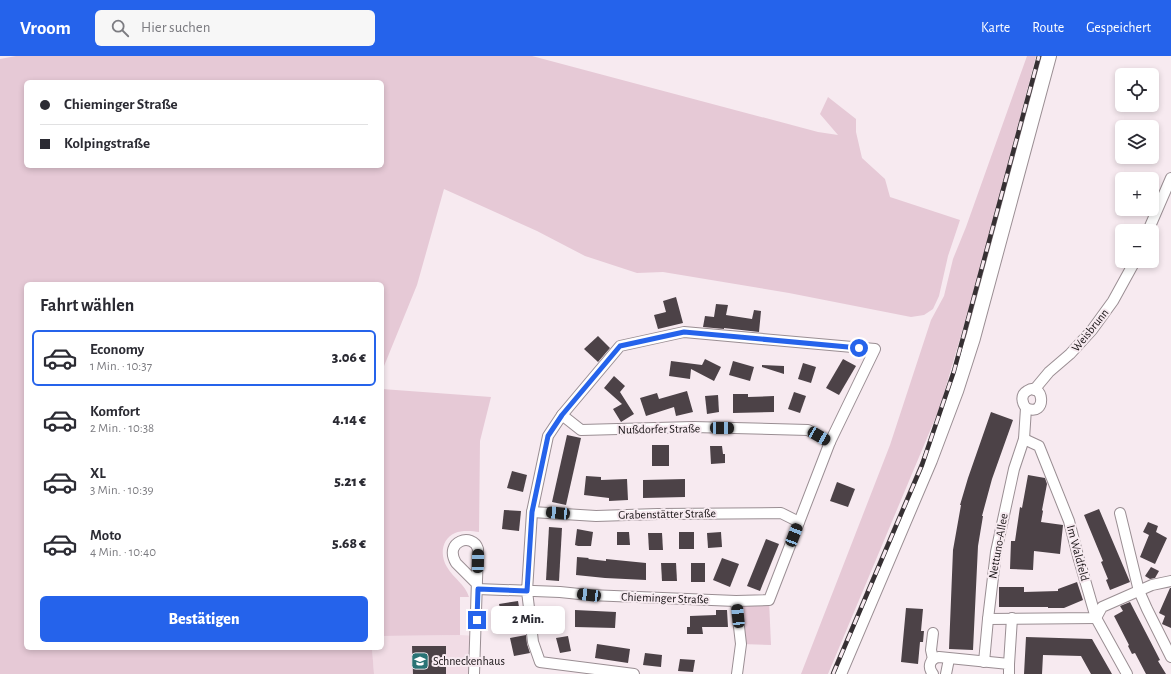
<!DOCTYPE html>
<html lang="de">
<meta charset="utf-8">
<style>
:root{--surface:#fff;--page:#f7f7f7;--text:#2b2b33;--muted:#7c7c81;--line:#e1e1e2;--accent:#2563eb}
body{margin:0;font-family:"Alegreya Sans",sans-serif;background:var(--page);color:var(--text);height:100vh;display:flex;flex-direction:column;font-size:15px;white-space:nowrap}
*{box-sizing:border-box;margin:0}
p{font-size:13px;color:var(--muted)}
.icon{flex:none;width:22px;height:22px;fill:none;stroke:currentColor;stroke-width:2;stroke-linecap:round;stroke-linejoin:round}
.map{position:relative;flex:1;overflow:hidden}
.drawer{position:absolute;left:24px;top:226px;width:360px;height:368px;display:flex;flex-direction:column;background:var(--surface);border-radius:6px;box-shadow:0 2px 6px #0003}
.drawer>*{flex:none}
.hud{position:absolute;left:24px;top:24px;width:360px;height:88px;border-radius:6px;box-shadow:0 2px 6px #0003;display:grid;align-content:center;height:88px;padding:0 16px;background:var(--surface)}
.fabs{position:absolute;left:1115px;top:12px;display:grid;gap:8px}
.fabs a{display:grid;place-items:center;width:44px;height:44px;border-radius:6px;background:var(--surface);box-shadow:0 2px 6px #0003;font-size:20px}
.end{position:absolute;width:18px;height:18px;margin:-9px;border:5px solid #2563eb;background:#fff;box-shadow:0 0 0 2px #fff}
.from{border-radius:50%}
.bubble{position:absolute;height:28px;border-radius:6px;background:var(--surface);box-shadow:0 2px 6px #0003;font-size:13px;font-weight:800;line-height:28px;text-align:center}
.car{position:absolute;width:12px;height:24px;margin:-12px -6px;border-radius:5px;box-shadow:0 0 3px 1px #0007;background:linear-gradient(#222 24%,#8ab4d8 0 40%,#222 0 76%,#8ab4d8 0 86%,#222 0)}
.hud b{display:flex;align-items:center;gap:14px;height:38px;font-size:15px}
.hud b+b{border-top:1px solid var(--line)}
.hud i{width:10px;height:10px;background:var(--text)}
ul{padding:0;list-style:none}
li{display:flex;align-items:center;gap:12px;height:56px;margin:0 8px 6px;padding:0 8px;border:2px solid transparent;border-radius:6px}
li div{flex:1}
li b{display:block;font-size:15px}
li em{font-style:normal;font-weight:800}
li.on{border-color:var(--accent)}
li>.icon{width:36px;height:36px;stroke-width:1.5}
h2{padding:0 16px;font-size:18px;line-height:48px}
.primary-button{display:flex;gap:8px;margin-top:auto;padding:8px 16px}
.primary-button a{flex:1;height:46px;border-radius:6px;background:var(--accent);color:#fff;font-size:16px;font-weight:800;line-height:46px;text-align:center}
header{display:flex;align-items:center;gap:24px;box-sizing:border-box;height:56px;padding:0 20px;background:var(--accent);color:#fff}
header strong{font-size:19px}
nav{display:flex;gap:22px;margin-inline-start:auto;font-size:14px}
.search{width:280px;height:36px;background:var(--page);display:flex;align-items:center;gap:10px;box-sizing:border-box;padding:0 14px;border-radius:6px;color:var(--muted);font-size:15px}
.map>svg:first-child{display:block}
.built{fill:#f1dce5}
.green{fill:#e6c9d6;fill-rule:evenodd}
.building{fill:#4c4247}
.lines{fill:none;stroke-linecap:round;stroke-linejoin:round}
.street-casing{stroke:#9a8e93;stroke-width:12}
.secondary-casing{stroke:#9a8e93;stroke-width:16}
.street{stroke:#fff;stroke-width:10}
.secondary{stroke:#fff;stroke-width:14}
.rail-casing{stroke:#363033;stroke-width:4.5}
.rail{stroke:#f7eaf0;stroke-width:3;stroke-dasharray:9;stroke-linecap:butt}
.route{stroke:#2563eb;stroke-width:5}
.labels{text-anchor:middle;stroke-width:4;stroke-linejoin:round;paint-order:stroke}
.street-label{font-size:12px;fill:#171214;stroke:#f7eaf0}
.poi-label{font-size:12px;fill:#171214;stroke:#f7eaf0;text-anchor:start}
</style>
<header>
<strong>Vroom</strong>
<div class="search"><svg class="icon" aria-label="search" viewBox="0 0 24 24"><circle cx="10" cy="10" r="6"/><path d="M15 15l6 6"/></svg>Hier suchen</div>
<nav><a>Karte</a><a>Route</a><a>Gespeichert</a></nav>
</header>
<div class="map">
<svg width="1171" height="618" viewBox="0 0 1171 618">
<rect width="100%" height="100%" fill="#f7eaf0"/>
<!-- built -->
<path class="built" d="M460,579l16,1 -2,38h-100l-2,-26h10v-12z"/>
<!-- green -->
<g class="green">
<path d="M16,0h516l286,76 20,3 -18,-21 8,-17 28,22v13l6,26 23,21 5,18 70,23 -12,36 -9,40 -6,13 -9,6 -13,2 -122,-24 -126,-21 -26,1 -52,-17 -48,-25 -93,-42 -27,96 -35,86v-87h-356v364h346l2,26h-374v-615zM26,26h356v84h-356z"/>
<path d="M1027,0h9l-49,190 -47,161 -112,267h-27l89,-229 41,-125 13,-24 9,-37 13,-32z"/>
<path d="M382,333l109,8 -11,44 -1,91c-7,-1 -17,-2 -24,1 -14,6 -15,23 -8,34 7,12 18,17 22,30h-9v38l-78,1z"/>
<path d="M769,544l2,45 -30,-1 -5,-43z"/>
</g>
<!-- building -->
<g class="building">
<path d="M676,241l7,26 -25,6 -4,-14 12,-3 -3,-11z"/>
<path d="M716,248l12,1 -2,10 26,4 2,-9 7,1 -2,21 -35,-4v1l-21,-2 2,-11 9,1z"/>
<path d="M598,280l12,12 -12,14 -14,-13z"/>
<path d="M705,303l16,8 -7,14 -23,-12 -1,10 -21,-3 2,-15 31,4z"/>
<path d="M843,303l13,7 -17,29 -13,-7z"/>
<path d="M733,305l21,6 -4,14 -21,-6z"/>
<path d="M803,307l13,4 -5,16 -13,-4z"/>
<path d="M762,309l22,1v8l-22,-7z"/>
<path d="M614,320l11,10 -5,6 14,22 -13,8 -8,-13 9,-5 -18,-16z"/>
<path d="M687,335l6,21 -17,4 -2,-9 -28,9 -6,-18 17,-5 2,6z"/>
<path d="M794,336l12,4 -6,17 -12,-4z"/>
<path d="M733,338h15v3l26,-1v16l-41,1z"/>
<path d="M718,339l1,17 -12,2 -2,-18z"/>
<path d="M991,356l22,8 -21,59 -10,37h1l-5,30 -5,104 -24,-1 4,-99 8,-45h-1l8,-27z"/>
<path d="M567,379l14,3 -15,67 -14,-3z"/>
<rect x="652" y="389" width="17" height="21"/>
<path d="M710,390h12l1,8h2v9l-14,1z"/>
<path d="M512,415l15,4 -4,17 -16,-4z"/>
<path d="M1028,419l17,3 2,6 -5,26 1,1 -2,11 22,3 -3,29 -26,-3 -1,19 -23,-1 1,-28h4l5,-34 2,1z"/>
<path d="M586,420l15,1v3l26,-1 1,21 -19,1v-3l-25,-3z"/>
<path d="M685,423v18l-42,1v-18z"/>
<path d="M837,426l18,7 -7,18 -18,-6z"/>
<path d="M1099,453l31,73 -20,8 -4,-10 2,-1 -7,-17 2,-1 -19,-46z"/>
<path d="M504,454l17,1 -2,20 -17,-2z"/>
<path d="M1148,466l10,4 -2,6 11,6 -12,26 -15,-7 9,-22 -6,-3z"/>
<path d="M549,471l13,1 -3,53 -13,-1z"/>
<path d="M577,473l16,3 -2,14h-13l-3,-1z"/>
<path d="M617,476h12l1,13h-13z"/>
<rect x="679" y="476" width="15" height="17"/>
<path d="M721,476l1,15 -14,1 -1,-15z"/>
<path d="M648,477h14l1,17h-14z"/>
<path d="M766,483l13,5 -19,47 -13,-5z"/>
<path d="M577,501l12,1 -1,1 18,2v-2l40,4v17l-41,-2 -29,-3z"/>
<path d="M722,502l17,6 -9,23 -17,-7z"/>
<path d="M661,507h15l1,18h-15z"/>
<rect x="691" y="507" width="14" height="19"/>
<path d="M1151,511l8,4 -4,7 -5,1 -5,-3z"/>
<path d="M1077,526l6,18 -19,8h-16v-1h-49v-20h25v5l34,-1v-2z"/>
<path d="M1170,532h1v40l-9,-4 3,-8 -6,-3z"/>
<path d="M518,545l3,17 -18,4 -4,-18z"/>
<path d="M1130,546l30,58 -2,1 8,13h-20l-11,-21 -3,1 -4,-8 1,-1 -15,-29 9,-5 -3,-5z"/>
<path d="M906,552l17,1 -2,22h3l-1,11h-3l-2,22 -17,-2z"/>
<path d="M575,554l41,2 -1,16 -40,-1z"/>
<path d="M716,554h11l1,17h-26l1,7h-16v-7h3v-11l26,-1z"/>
<path d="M526,579l1,9 3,9 -16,3 -4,-18z"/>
<path d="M568,580l3,15 -11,2 -4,-15z"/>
<path d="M1026,581l66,2 20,35h-21l-10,-18 -38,-1 -1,19h-18z"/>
<path d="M597,588l33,5 -2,14 -33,-5z"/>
<path d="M412,590h34v28h-33z"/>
<path d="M645,597l17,2 -1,12 -18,-2z"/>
<path d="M680,603l15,1 -2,12 -15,-1z"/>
</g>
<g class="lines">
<defs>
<g id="street">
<path d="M1148,175l23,-53"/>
<path d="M1034,334l15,-18 21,-18 22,-24 21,-29 22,-40"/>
<path d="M562,359l19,15 112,-3 115,3 22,12"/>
<path d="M1024,383l15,7 30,75 9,35 18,62 31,56"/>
<path d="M532,456l64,4 62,-2 123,-1 18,9"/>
<path d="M1120,457l19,78 8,18 24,48"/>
<path d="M477,533l83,3 29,3 147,6 33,-1 61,-158 45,-93 -191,-17 -64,14 -58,69 -14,21 -16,76 -5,79 6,51 7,20 94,12"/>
<path d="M736,545l5,43 -4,30"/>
<path d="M988,563l108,-1 6,-11 50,-22 19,-4"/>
<path d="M933,577l-2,17 2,9"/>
<path d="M984,606l4,-43 8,-67 18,-83 10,-30 2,-31c-4,-5 -6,-13 1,-17 17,-11 21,27 -1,17"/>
<path d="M1009,608l3,-46"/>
<path d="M474,618l4,-125c-5,-17 -35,-8 -22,14l21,21"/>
<path d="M933,618c-6,-7 -3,-16 6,-17l70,7v10"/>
<path d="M946,618l3,-15"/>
</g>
<path id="secondary" d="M839,618l91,-214 26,-69 17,-53 76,-282"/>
</defs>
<!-- street casing -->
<use href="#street" class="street-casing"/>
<!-- secondary casing -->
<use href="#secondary" class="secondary-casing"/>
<!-- street -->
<use href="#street" class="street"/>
<!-- secondary -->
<use href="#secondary" class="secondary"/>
<defs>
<path id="rail" d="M833,618l89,-209 32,-94 85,-315"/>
</defs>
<!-- rail casing -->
<use href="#rail" class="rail-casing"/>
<!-- rail -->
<use href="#rail" class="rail"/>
</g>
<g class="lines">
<!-- route -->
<path class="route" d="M477,564l1,-31 49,2 5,-79 16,-76 14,-21 58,-69 64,-14 175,16"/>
</g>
<!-- icons -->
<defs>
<symbol id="school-square" viewBox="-11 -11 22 22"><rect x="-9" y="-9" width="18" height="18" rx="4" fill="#297375" stroke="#f7eaf0"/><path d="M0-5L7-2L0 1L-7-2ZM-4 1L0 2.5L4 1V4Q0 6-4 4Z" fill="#fff"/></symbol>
</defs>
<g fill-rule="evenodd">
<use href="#school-square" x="410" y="595" width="20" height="20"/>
</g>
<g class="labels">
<!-- street labels -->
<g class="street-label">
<text transform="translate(1090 274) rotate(-51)" y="4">Weisbrunn</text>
<text transform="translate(659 373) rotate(-1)" y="4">Nußdorfer Straße</text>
<text transform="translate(667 458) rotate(-1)" y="4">Grabenstätter Straße</text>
<text transform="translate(998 490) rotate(-80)" y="4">Nettuno-Allee</text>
<text transform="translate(1078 497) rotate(75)" y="4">Im Waldfeld</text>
<text transform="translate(665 542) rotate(2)" y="4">Chieminger Straße</text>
</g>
<!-- poi labels -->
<g class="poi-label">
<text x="433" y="609">Schneckenhaus</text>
</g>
</g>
</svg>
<div class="fabs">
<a><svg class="icon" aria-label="locate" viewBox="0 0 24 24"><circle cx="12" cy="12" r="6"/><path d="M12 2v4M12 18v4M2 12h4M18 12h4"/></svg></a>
<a><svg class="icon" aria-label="layers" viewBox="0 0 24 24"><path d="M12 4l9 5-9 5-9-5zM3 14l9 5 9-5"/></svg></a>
<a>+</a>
<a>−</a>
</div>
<i class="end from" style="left:859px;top:292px"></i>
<i class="end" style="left:477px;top:564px"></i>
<div class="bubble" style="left:491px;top:550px;width:74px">2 Min.</div>
<i class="car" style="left:722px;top:372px;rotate:91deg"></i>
<i class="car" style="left:819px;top:380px;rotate:120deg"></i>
<i class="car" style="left:558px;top:457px;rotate:275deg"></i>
<i class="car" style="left:794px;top:479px;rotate:21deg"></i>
<i class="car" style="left:478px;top:505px;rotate:1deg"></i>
<i class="car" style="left:589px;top:539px;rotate:277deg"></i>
<i class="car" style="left:738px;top:560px;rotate:354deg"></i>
<div class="hud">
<b><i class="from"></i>Chieminger Straße</b>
<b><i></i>Kolpingstraße</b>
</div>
<section class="drawer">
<h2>Fahrt wählen</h2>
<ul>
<li class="on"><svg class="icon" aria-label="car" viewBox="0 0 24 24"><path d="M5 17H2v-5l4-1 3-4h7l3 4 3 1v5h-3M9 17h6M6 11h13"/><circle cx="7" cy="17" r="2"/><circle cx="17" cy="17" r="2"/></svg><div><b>Economy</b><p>1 Min. · 10:37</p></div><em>3.06 €</em></li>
<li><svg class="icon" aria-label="car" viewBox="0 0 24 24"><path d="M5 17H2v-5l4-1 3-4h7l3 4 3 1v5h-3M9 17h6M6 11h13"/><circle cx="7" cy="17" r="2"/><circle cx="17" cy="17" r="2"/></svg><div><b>Komfort</b><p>2 Min. · 10:38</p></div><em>4.14 €</em></li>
<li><svg class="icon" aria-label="car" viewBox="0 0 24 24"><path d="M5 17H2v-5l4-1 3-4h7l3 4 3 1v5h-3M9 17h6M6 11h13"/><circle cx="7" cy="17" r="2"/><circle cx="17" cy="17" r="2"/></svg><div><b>XL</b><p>3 Min. · 10:39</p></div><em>5.21 €</em></li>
<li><svg class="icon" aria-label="car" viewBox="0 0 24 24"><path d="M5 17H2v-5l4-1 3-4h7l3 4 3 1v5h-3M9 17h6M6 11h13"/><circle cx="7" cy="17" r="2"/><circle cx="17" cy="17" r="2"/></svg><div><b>Moto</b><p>4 Min. · 10:40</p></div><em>5.68 €</em></li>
</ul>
<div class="primary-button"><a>Bestätigen</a></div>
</section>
</div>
